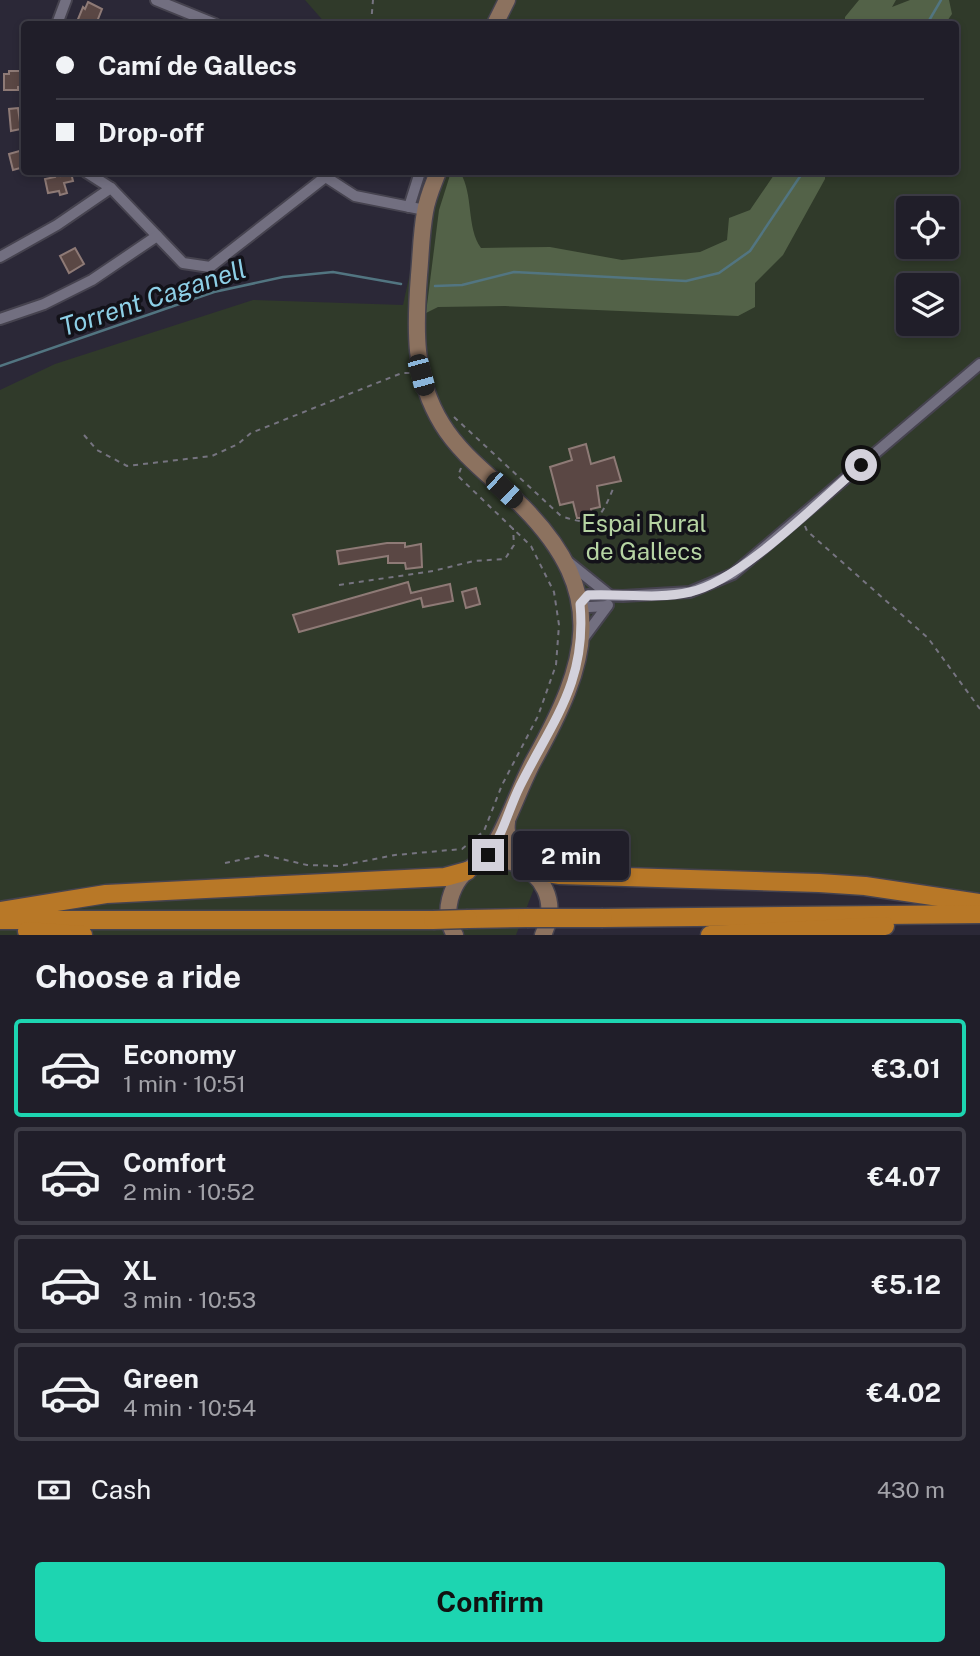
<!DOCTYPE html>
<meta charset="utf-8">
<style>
:root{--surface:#201e29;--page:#2d2b35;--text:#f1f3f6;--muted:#a2a2a8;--line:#3d3c46;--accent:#1dd5b1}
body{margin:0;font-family:"Public Sans",sans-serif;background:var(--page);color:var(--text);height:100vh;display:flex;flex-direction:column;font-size:26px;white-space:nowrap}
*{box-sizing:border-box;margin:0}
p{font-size:23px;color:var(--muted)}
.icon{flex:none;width:38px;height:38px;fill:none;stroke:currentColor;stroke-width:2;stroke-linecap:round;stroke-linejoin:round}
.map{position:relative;height:935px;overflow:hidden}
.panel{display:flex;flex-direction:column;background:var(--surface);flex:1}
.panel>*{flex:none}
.guide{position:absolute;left:21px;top:21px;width:938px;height:154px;border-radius:7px;box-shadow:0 4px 10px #0003,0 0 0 2px var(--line);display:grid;align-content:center;height:154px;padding:0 35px;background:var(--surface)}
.controls{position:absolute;left:896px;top:196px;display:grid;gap:14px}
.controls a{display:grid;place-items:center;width:63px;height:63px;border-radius:7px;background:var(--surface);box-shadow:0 4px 10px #0003,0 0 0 2px var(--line);font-size:35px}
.end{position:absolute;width:32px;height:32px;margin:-16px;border:9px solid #d3d1db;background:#111;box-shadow:0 0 0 4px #111}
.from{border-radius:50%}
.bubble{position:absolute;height:49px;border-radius:7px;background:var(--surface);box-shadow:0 4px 10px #0003,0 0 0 2px var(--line);font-size:23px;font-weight:700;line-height:49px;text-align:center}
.car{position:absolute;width:21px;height:42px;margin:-21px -10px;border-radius:9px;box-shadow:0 0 5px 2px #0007;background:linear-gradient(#222 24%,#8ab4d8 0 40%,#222 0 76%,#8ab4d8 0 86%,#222 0)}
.guide b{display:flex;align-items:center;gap:24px;height:66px;font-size:26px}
.guide b+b{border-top:2px solid var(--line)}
.guide i{width:18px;height:18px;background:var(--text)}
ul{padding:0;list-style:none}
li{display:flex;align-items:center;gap:21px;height:98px;margin:0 14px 10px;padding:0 21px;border:4px solid var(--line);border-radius:7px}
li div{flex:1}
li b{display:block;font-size:26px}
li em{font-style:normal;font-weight:700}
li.active{border-color:var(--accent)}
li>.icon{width:63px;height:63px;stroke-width:1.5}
h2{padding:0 35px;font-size:32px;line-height:84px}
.pay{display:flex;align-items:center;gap:18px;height:77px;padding:0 35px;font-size:26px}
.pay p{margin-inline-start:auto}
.cta{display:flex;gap:14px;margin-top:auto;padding:14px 35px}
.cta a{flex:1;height:80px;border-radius:7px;background:var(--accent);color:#111;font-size:28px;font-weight:700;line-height:80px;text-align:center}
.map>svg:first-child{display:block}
.green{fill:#303a2a;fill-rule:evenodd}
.forest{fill:#536248}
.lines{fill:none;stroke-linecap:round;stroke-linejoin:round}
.stream{stroke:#527581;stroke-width:2.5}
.building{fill:#5a4744;stroke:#8e7a76;stroke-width:2}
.minor-casing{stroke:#46434f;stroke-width:14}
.secondary-casing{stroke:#46434f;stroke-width:19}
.trunk-casing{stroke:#46434f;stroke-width:21}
.path{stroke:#767480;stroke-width:2;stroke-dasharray:5 5;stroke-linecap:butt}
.minor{stroke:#726f80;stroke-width:10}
.secondary{stroke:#8c725f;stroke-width:16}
.trunk{stroke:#b87827;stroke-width:18}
.trunk-bridge-casing{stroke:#46434f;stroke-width:21;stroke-linecap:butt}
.trunk-bridge{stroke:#b87827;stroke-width:18}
.route{stroke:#d3d1db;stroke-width:9}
.labels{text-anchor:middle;stroke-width:7;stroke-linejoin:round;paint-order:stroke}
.park-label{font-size:24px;fill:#b6d4a3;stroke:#131219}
.water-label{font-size:26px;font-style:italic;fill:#8dcfe6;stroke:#131219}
</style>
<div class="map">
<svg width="980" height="935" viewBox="0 0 980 935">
<rect width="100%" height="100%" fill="#2b2837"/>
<!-- green -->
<path class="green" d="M305,0h675v898l-438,-30 -26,67h-516v-545l55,-26 198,-64 150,5 29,-133h524v-148h-630zM908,208h39v39h-39zM908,285h39v39h-39z"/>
<!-- forest -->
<g class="forest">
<path d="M859,0h37l-4,7 18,-7h39l3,14 -7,10h-100v-7z"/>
<path d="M451,172h9c14,23 6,55 21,76l69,-1 72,13 78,-8 27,-12 2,-22 21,-8 26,-38h49v7l-42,76 -28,28v24l-17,9 -233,-10 -67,1 -12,6 13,-103z"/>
</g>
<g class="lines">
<!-- stream -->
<g class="stream">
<path d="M927,24l14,-24"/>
<path d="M435,286l27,-1 52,-13 172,9 33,-8 31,-22 53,-79"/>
<path d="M0,366l214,-74 69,-15 50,-5 68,12"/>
</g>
</g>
<!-- building -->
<g class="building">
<path d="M88,2l14,7 -6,15h-20l7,-17 2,2z"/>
<path d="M9,71h12v16h-3v3h-14v-16h5z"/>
<path d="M18,108l3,21 -10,2 -2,-22z"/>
<path d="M23,150l1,17 -11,3 -4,-16z"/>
<path d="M54,172h6l1,4 10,-3 2,8 -9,2 3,10 -7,2 -1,-4 -11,2 -3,-14 10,-2z"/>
<path d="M75,248l9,16 -15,9 -9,-17z"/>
<path d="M586,444l5,20 23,-7 7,24 -24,5 3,21 -9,2 1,9h-15l-4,-16 -13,3 -10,-38 22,-7 -3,-11z"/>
<path d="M387,543h18v4l16,-3 1,23 -16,2 -1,-6h-17v-7l-49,8 -2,-13z"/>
<path d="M408,582l3,11 39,-9 3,17 -30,6 -2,-9 -122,34 -6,-17z"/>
<path d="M476,588l4,16 -14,4 -4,-16z"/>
</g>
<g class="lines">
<defs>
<g id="minor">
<path d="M156,0l59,24"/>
<path d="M57,24l9,-24"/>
<path d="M86,172l25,16 72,75 27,4 114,-89"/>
<path d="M318,172l37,24 70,14"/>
<path d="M409,207l11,-35"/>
<path d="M0,257l57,-32 54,-37"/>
<path d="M0,319l44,-15 48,-24 65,-44"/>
<path d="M567,561l41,33"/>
<path d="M607,606l-18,1 -9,-3 8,-9 35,1 67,-4 43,-18 247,-210"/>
<path d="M582,640l26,-35"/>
</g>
<g id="secondary">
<path d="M495,24l12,-24"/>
<path d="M438,172c-5,13 -11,26 -13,40 -4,21 -4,42 -6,63 -4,53 -6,102 23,149 20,33 54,56 81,83 87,88 65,156 11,253 -17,31 -31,80 -53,103"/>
<path d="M507,822c-2,17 4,31 16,43"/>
<path d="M455,935c-7,-11 -8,-24 -5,-36 20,-73 126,-33 93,36"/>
</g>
<g id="trunk">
<path d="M530,870l30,5 259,8 46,3 115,17"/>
<path d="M0,911l106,-17 339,-17 22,-6"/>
<path d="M603,918l377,-4"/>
<path d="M468,919l59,-1"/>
<path d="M0,920h433"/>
<path d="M27,931l56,4"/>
<path d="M710,935l175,-9"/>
</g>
</defs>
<!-- minor casing -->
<use href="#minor" class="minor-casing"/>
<!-- secondary casing -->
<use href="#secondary" class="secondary-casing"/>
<!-- trunk casing -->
<use href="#trunk" class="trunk-casing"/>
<!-- path -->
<g class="path">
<path d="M371,24l2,-24"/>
<path d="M454,417l107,99c34,12 39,4 52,-27"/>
<path d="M84,435l13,15 30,16 85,-10 26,-12 13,-11 151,-60h8"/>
<path d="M805,526l2,5 121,107 52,71"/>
<path d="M339,585l94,-14 41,-10 31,-2 9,-14 -1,-17"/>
<path d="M225,863l39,-8 43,10 32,1 56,-11 67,-6 22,-18 18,-46 36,-69 18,-51 3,-40 -5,-33 -23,-46 -73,-70 3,-8"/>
</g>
<!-- minor -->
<use href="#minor" class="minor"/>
<!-- secondary -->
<use href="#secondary" class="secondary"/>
<!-- trunk -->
<use href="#trunk" class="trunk"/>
<defs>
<g id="trunk-bridge">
<path d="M527,918h76"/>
<path d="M433,920l35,-1"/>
</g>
</defs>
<!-- trunk-bridge casing -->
<use href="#trunk-bridge" class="trunk-bridge-casing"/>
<!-- trunk-bridge -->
<use href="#trunk-bridge" class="trunk-bridge"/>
</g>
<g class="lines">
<!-- route -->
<path class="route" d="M488,855c15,-20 21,-47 32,-69 33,-66 67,-104 60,-182l8,-9c33,-2 68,5 102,-3 51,-11 129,-91 171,-127"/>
</g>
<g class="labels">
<!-- park labels -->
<g class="park-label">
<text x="644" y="532">Espai Rural<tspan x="644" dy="28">de Gallecs</tspan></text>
</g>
<!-- water labels -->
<g class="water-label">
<text transform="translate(153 298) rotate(-18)" y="9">Torrent Caganell</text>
</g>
</g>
</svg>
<div class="controls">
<a><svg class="icon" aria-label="locate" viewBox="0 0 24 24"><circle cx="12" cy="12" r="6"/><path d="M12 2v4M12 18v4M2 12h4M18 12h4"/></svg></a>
<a><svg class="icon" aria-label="layers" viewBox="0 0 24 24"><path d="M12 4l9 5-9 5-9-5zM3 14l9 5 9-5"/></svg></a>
</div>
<i class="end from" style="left:861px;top:465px"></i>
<i class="end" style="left:488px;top:855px"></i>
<div class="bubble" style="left:513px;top:831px;width:116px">2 min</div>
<i class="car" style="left:421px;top:375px;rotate:165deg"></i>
<i class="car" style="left:504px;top:490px;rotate:133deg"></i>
<div class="guide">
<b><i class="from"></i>Camí de Gallecs</b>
<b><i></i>Drop-off</b>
</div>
</div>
<section class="panel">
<h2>Choose a ride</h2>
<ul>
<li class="active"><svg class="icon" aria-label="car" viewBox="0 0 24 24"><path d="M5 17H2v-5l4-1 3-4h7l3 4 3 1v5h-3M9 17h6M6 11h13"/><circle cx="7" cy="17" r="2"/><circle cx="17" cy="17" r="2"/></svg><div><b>Economy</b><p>1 min · 10:51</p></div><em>€3.01</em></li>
<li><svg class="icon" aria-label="car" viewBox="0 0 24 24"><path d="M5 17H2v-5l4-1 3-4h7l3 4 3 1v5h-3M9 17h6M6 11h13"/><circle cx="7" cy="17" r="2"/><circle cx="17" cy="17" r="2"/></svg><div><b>Comfort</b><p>2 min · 10:52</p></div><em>€4.07</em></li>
<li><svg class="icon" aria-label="car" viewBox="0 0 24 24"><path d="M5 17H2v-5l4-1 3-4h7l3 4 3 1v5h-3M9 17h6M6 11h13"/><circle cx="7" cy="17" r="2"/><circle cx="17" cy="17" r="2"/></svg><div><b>XL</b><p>3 min · 10:53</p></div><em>€5.12</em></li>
<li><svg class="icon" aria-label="car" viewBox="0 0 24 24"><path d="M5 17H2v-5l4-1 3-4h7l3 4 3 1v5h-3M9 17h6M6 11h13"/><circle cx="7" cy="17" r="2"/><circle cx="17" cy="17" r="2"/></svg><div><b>Green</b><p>4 min · 10:54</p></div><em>€4.02</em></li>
</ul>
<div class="pay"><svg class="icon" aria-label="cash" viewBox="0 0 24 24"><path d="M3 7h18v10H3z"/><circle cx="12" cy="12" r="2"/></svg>Cash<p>430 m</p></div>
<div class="cta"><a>Confirm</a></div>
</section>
